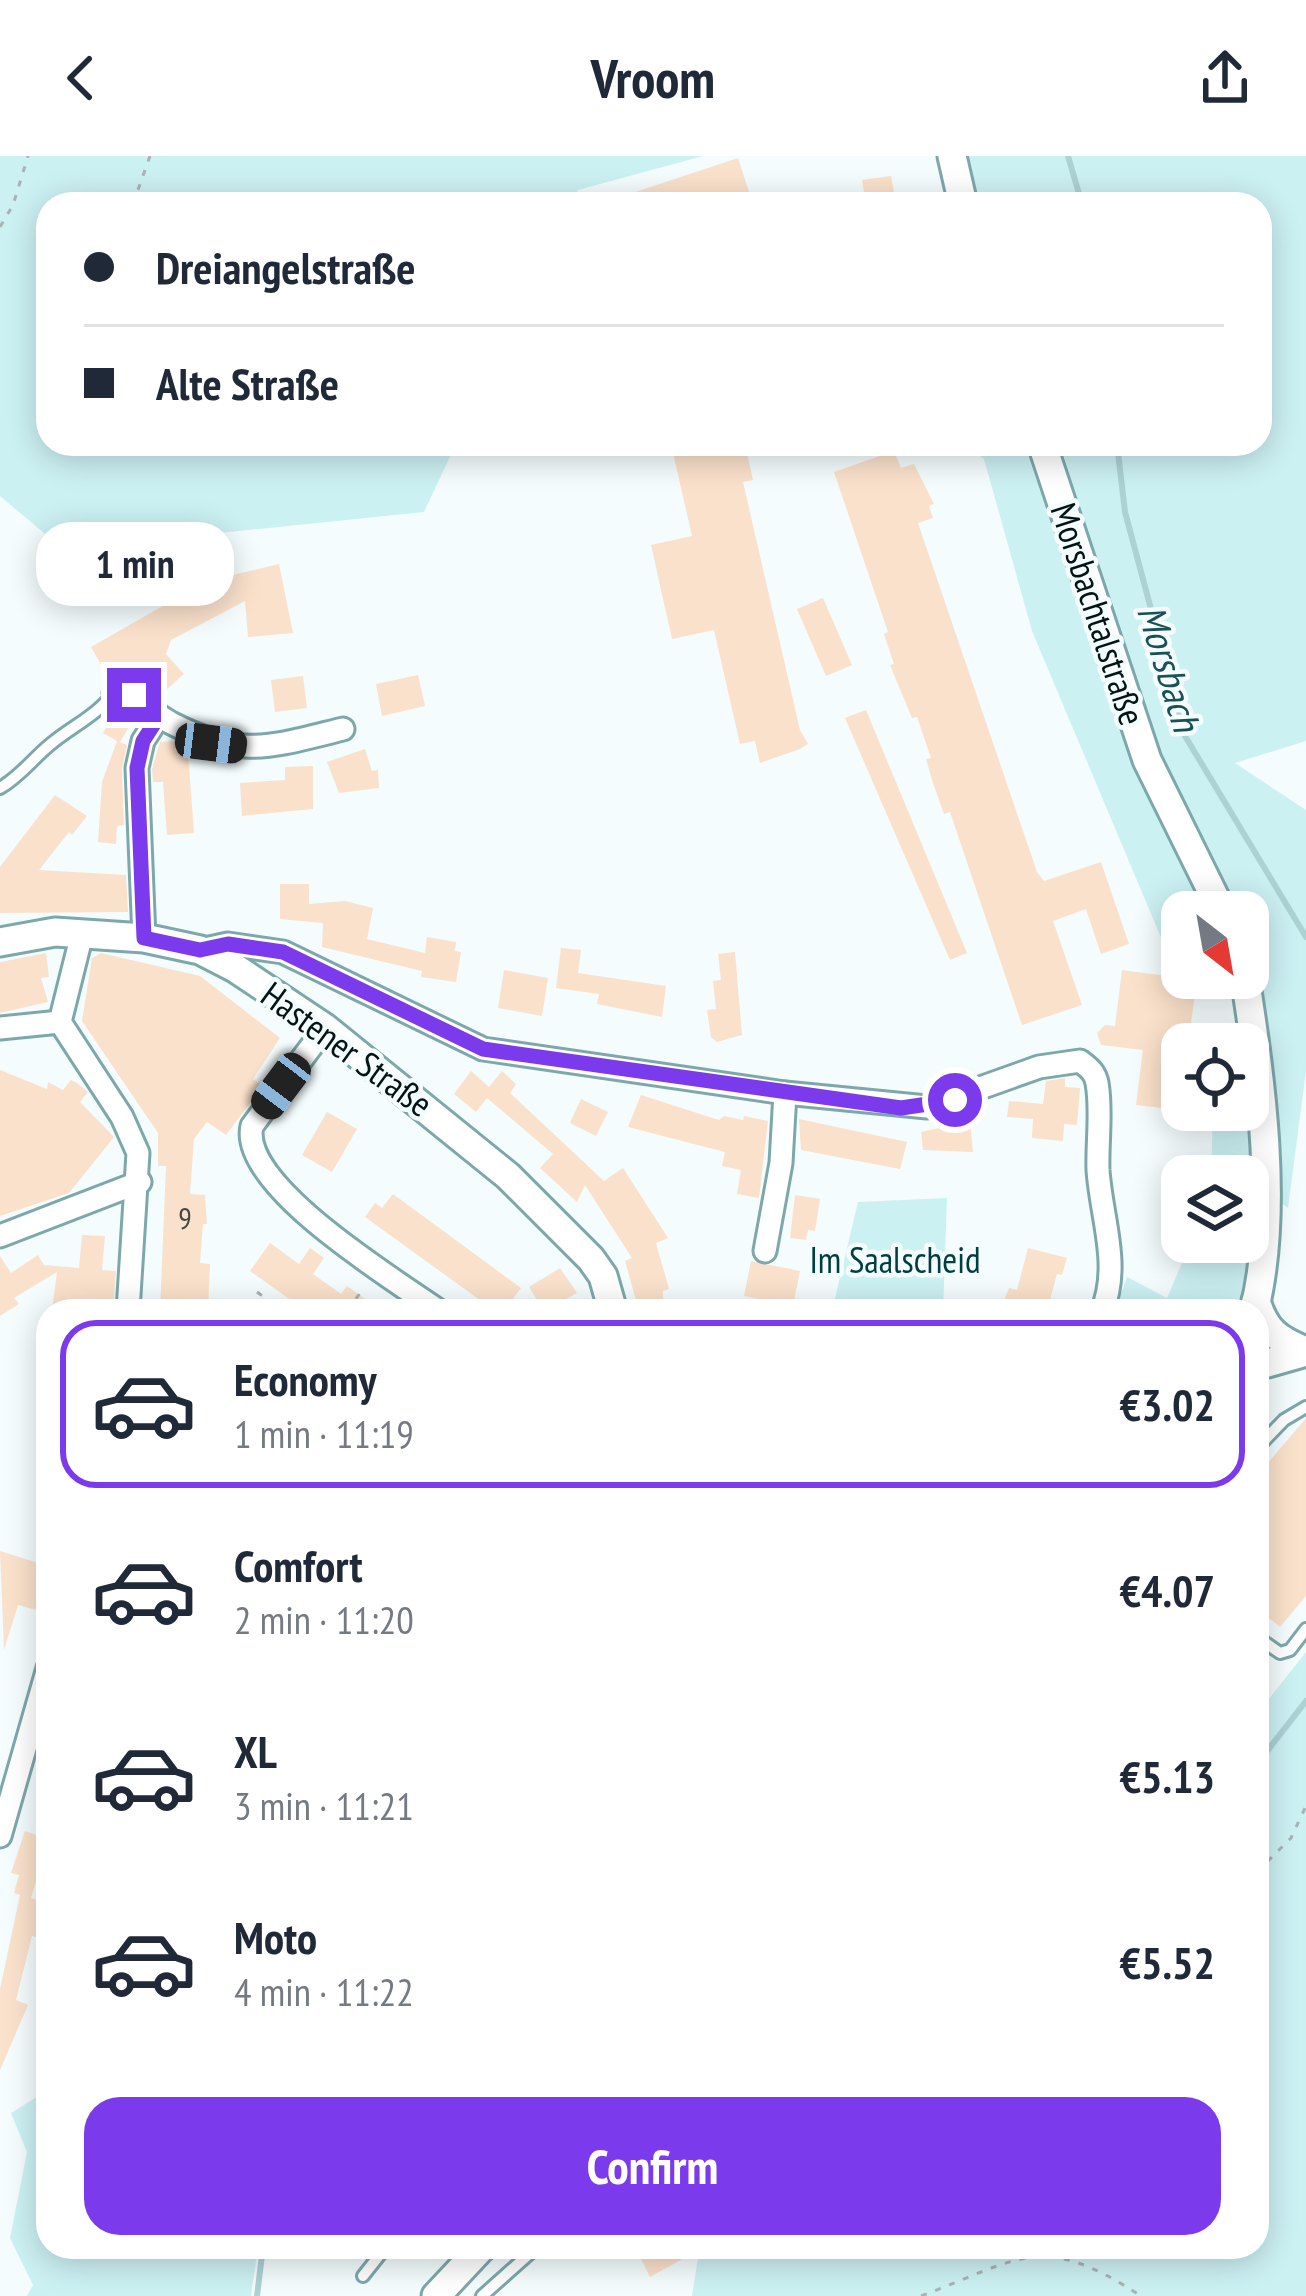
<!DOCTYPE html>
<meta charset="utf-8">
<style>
:root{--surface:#fff;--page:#f2f2f3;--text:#1f2937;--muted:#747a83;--line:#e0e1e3;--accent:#7c3aed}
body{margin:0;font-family:"PT Sans Narrow",sans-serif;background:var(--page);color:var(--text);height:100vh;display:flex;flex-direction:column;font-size:45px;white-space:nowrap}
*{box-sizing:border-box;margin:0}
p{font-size:39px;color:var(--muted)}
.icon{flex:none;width:66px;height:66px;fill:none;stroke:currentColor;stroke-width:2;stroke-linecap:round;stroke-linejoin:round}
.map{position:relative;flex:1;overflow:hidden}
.drawer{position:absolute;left:36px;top:1143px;width:1233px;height:960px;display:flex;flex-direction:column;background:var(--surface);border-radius:36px;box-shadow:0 6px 30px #0003}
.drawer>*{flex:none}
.banner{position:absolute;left:36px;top:36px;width:1236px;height:264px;border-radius:36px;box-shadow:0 6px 30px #0003;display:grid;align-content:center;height:264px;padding:0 48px;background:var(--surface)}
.needle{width:78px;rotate:149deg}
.tools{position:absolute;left:1161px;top:735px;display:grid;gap:24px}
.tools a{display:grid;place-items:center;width:108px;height:108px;border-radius:24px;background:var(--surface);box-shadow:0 6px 30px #0003;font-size:60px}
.end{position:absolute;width:54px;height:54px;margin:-27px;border:15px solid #7c3aed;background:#fff;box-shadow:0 0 0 6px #fff}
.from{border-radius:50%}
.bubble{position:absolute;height:84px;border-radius:36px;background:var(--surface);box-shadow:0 6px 30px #0003;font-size:39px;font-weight:800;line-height:84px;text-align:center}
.car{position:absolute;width:36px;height:72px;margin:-36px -18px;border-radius:15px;box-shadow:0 0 9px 3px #0007;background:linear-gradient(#222 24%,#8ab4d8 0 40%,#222 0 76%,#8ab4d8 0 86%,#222 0)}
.banner b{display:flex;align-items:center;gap:42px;height:114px;font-size:45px}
.banner b+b{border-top:3px solid var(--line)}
.banner i{width:30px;height:30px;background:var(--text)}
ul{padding:21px 0 0;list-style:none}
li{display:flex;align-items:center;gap:36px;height:168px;margin:0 24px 18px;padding:0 24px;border:6px solid transparent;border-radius:36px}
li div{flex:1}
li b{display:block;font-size:45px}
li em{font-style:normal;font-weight:800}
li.active{border-color:var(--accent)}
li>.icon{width:108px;height:108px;stroke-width:1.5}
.button{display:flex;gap:24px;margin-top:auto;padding:24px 48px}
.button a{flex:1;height:138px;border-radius:36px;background:var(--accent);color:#fff;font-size:48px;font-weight:800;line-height:138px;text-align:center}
header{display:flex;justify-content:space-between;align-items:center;height:156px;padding:0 48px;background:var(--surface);font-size:54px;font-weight:800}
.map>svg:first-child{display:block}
.green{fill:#ccf1f3}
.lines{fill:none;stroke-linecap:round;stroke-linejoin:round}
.stream{stroke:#acd2d4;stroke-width:6}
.building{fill:#fae1cb}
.service-casing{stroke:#7da8ab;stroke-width:16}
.minor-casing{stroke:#7da8ab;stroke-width:27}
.secondary-casing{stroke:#7da8ab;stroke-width:33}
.path{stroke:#a9b3b4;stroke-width:3;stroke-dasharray:6 9;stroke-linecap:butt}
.service{stroke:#fff;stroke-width:10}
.minor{stroke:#fff;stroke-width:21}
.secondary{stroke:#fff;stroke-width:27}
.route{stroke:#7c3aed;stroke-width:15}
.labels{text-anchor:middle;stroke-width:9;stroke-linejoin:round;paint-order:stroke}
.number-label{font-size:30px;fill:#424742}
.street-label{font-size:36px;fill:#041415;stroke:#f4fcfd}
.park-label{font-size:36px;fill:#003e41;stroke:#f4fcfd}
.water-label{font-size:39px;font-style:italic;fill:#1a5154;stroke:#f4fcfd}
</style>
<header><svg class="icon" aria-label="back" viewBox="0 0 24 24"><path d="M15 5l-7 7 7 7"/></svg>Vroom<svg class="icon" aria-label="share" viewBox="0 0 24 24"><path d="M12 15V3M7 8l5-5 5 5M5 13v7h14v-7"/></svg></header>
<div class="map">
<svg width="1306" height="2140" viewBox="0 0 1306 2140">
<rect width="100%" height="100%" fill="#f4fcfd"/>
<!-- green -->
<g class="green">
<path d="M0,0h703l-125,34 -7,14h-523v240h408l-32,68 -361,37 -63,-53z"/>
<path d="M964,0h342v585l-71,22 71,47v261l-18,137 -11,-8 -29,-288h-10l-72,-128 -106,-340h200v-240h-280z"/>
<path d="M964,288h60l117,341 66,122 1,5h-26v39l-17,-4 -133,-316 -48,-172z"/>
<path d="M1213,954h34l7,62 -1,106 -17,33h-121l12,-34 40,21 24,-56h57v-66h-37z"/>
<path d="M947,1042l-4,113h-111l26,-109z"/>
<path d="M1306,1496v644h-614l6,-38 -10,-11h569v-533z"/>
<path d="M48,1934v157h210l-7,49h-224l6,-11 -23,-47 17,-86 -16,-39z"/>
</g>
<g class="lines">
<!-- stream -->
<g class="stream">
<path d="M1068,0l14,48"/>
<path d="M1117,288l8,68 60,224 121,201"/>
<path d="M1257,1608l49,-63"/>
<path d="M257,2140l6,-49"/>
</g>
</g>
<!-- building -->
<g class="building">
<path d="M738,2l15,46h-144l-1,-3z"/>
<path d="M891,20l5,28h-30l-4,-24z"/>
<path d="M671,288h74l8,36 -10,2 57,248 8,14 -8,5 -40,14 -5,-22 -15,3 -26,-114 -42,9 -21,-94 41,-9z"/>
<path d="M894,295l7,17 13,-4 20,40 -5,2 4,12 -15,5 119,349 7,9 57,-19 28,82 -28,10 -15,-45 -33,12 29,84 -60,20 -72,-213 -6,2 -11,-31 -7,-24 5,-1 -14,-41 -5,1 -22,-53 4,-1 -10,-30 4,-2 -54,-160z"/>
<path d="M189,385l23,39 67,-16 14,69 -45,4 -3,-36 -74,39 -5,14 18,20 -26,23v-21l-7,11 -19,-22 -23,14 -18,-32 84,-48 -20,-33z"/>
<path d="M823,442l29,67 -26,11 -29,-67z"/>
<path d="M418,519l7,31 -43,10 -6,-32z"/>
<path d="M303,520l4,32 -32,4 -4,-32z"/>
<path d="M866,554l101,243 -17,7 -105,-242z"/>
<path d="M115,556l17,10 -12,20 7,3 -5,24 2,56 -7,1 -1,18 -18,-2 4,-60 15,-41 -14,-8z"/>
<path d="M175,585v9l13,2 6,81 -27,2 -4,-53h-10l-1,-13 8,-27z"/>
<path d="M365,593l7,22 6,-1 1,18 -40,5 -12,-31z"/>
<path d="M313,610v43l-71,7 -2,-33 45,-3v-13z"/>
<path d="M55,639l32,21 -15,19 -3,-3 -30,38 87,5 2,37 -128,1v-46z"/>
<path d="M280,728h29v20l36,-3 28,7 -6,31 58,14 2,-16 29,5 -1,9 6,1 -5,30 -35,-5 1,-6 -100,-24 1,-24 -43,-4z"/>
<path d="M561,792l20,2 -3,23 88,13 -4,31 -65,-13 2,-10 -43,-6z"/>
<path d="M735,796l7,83 -25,7 -6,-5 -4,-27 9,-1 -3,-28 8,-1 -3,-26z"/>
<path d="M46,797l3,24 -8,1 7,24 -48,11v-51z"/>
<path d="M101,797l99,23 80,62 -27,41 10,7 -37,49 -19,-13 -13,17 -4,55 15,1 2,29h-4l-3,39 10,1 -2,47h-48l6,-145h-8v-33l-76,-112 10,-63z"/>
<path d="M504,814l44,8 -6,38 -44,-8z"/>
<path d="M1122,814l75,10 -9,64h-6l-3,66 -43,-5 7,-55 -42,-5 -4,-12 8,-8 10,1z"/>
<path d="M0,914l47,19 1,-7 15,8 8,-10 6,3 11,9 -8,10 34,35 -45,56 -69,23z"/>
<path d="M471,915l18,16 13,-16 14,13 -6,9 94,88 19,-13 45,70 -12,5 13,46 -6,2v20h-24l-14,-50 7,-3 -47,-73 -8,17 -37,-34 13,-14 -66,-56 -11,14 -22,-18z"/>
<path d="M1065,922v9l15,1 -3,37 -13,-1 -1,17 -31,-3 1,-19 -26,-2 2,-16 34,3 3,-23z"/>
<path d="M641,939l78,25 5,-4 19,4 1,-4 24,5 -9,77 -22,-4 4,-24 -19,-4 3,-14 -97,-25z"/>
<path d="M581,943l27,13 -12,24 -26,-13z"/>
<path d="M327,956l30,17 -25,43 -30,-17z"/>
<path d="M799,963l108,23 -7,27 -99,-19z"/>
<path d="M970,965l3,31 -50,-2 -2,-18z"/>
<path d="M393,1038l128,94 -17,23h-9l-130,-94 10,-14 7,5z"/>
<path d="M795,1039l25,4 -5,32 -7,-1 -2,10 -16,-2z"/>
<path d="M82,1079l23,1 -3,34 14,1 -3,40h-61l5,-39 -43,26 5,6 -19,12v-60l11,17 27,-18 6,10 35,3z"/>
<path d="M270,1087l29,21 11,-16 14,10 -11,16 28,20 6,-8 35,25h-76l-56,-40z"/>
<path d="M1028,1092l39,10 -5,17 -5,-1 -8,29 -15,-4 -5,12h-29l9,-23 8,2z"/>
<path d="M751,1105l49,10 -7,35 -49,-10z"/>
<path d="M560,1112l17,25 -33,18 -15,-24z"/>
<path d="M1306,1262v178l-26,31 -23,-19v-132z"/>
<path d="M0,1395l48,15v47l-30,-8 -14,45z"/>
<path d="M25,1675l23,8 -17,59 17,5v37l-16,-4 -16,64 12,5 -28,65v-81l20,-94 -6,-2 5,-18 -8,-2z"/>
<path d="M662,2091h42l-54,30 -9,-18z"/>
</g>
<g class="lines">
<defs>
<g id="service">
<path d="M0,632c21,-12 33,-30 52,-45 21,-17 45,-28 62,-50"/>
<path d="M1257,1292l27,-28 22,-13"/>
<path d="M1257,1481l23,16 10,-3 16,-21"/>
<path d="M363,2120l23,-29"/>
<path d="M482,2140l55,-49"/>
</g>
<g id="minor">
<path d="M114,537c25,3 35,18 57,30 70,36 99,24 172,6"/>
<path d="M82,778l-22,88 62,95 16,36 -10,158"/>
<path d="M144,782l-7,-170 6,-27 16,-25"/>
<path d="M200,794l28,-6 55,8 200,97 302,44 142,14 112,-40 41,-6c9,7 15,11 17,22 5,28 0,59 1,87 3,47 23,95 4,141"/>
<path d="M0,872l60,-6"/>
<path d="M325,872l-73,98c-14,59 143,154 187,185"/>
<path d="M0,1080l140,-54"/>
<path d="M765,1095l16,-88 4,-70"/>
<path d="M0,1680l48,-168"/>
</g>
<g id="secondary">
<path d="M952,0l11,48"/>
<path d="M1042,288l105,316 75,152"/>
<path d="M0,786l55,-10 89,6 56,12 35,18 90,60 183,148 83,83 12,17 10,35"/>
<path d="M1245,822c16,100 34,235 9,333"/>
<path d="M1256,1145c9,30 22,39 50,50"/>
<path d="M1257,1210l49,-14"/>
<path d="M436,2140l46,-49"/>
</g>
</defs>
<!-- service casing -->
<use href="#service" class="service-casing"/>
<!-- minor casing -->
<use href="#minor" class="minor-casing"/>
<!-- secondary casing -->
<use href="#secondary" class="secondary-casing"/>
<!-- path -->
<g class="path">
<path d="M133,48l17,-48"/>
<path d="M0,71l13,-22 15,-49"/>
<path d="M257,1136l26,19"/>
<path d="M347,1155l16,-22"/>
<path d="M1257,1716l34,-34 15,-32"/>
<path d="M921,2140c101,-38 121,-65 220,0"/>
</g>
<!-- service -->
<use href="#service" class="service"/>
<!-- minor -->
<use href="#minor" class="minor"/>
<!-- secondary -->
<use href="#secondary" class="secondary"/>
</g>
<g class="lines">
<!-- route -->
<path class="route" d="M134,539l25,21 -16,25 -6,27 7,170 56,12 28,-6 55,8 200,97 418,59 54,-8"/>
</g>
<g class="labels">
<!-- number labels -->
<g class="number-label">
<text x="185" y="1073">9</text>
</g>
<!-- street labels -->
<g class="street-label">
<text transform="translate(1098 458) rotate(72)" y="13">Morsbachtalstraße</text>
<text transform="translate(347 893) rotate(36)" y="13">Hastener Straße</text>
</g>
<!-- park labels -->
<g class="park-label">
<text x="895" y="1117">Im Saalscheid</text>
</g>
<!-- water labels -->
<g class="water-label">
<text transform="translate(1169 512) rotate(73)" y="14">Morsbach</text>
</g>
</g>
</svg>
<div class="tools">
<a><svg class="needle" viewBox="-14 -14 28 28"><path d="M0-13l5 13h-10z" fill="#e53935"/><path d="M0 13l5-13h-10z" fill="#747a83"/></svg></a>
<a><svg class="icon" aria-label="locate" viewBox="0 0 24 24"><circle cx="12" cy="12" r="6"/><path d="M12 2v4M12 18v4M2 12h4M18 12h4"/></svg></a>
<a><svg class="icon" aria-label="layers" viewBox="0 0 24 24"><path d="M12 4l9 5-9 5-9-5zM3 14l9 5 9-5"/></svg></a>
</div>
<i class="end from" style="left:955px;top:944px"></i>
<i class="end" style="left:134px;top:539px"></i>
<div class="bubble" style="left:36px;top:366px;width:198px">1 min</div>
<i class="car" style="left:211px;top:587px;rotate:97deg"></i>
<i class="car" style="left:281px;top:930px;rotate:217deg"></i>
<div class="banner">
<b><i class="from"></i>Dreiangelstraße</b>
<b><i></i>Alte Straße</b>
</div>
<section class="drawer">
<ul>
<li class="active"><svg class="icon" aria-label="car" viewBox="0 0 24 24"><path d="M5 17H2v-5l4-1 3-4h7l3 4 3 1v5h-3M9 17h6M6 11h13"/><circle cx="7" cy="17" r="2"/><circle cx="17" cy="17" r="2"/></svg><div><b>Economy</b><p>1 min · 11:19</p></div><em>€3.02</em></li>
<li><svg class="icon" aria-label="car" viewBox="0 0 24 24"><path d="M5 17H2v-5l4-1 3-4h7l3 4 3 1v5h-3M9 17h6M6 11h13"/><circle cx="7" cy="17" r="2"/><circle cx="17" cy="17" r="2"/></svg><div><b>Comfort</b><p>2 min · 11:20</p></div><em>€4.07</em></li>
<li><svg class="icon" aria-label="car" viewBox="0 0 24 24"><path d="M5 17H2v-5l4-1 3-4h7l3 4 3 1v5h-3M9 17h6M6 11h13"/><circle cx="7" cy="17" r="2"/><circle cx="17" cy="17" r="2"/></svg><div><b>XL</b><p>3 min · 11:21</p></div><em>€5.13</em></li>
<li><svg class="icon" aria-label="car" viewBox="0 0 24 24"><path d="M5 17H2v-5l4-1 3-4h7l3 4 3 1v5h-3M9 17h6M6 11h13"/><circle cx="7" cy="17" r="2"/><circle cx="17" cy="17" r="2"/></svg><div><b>Moto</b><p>4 min · 11:22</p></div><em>€5.52</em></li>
</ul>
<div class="button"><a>Confirm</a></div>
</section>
</div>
